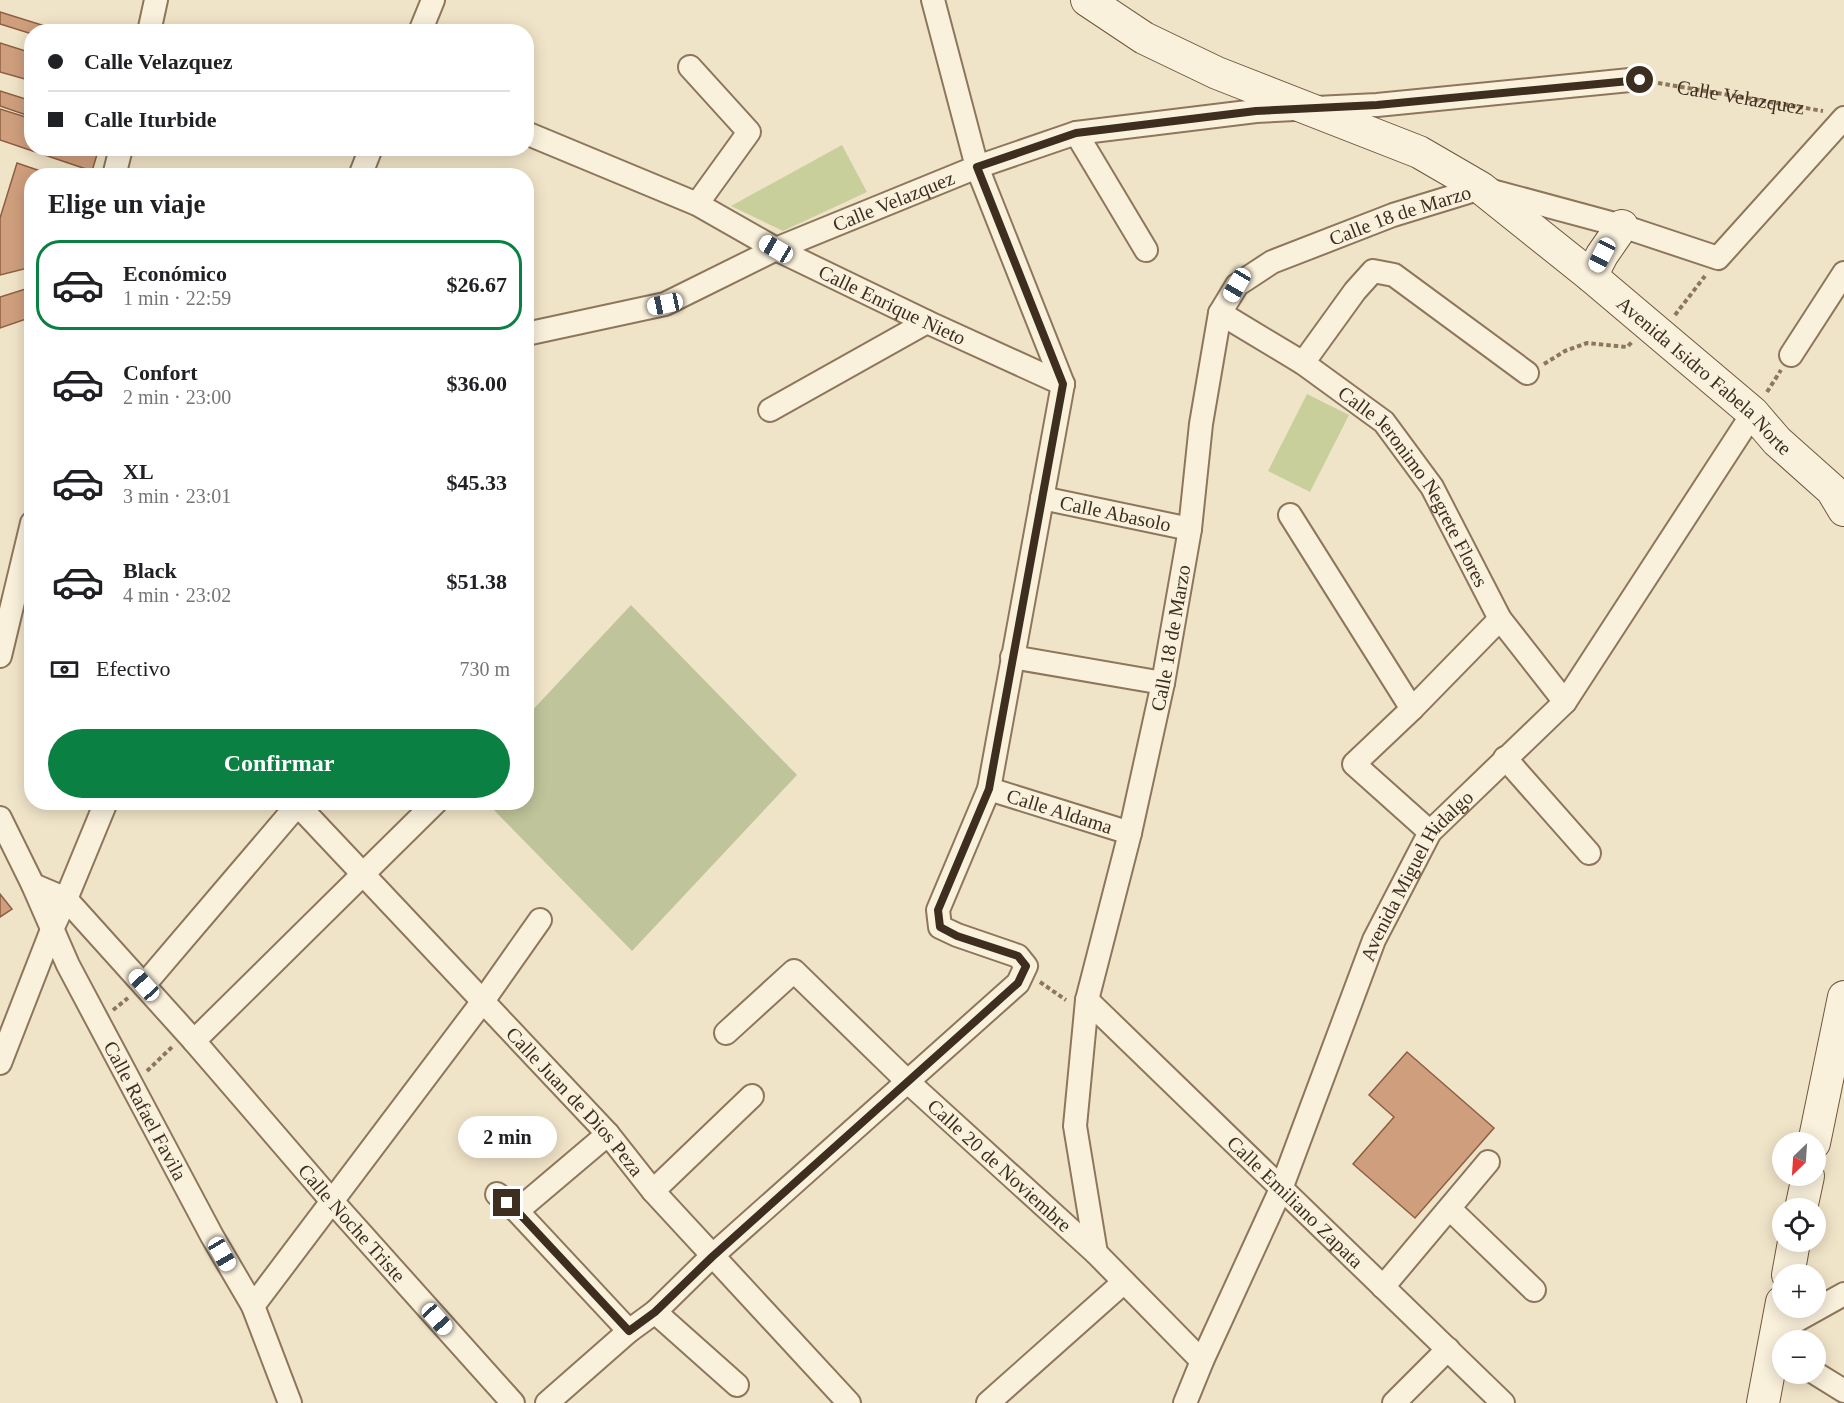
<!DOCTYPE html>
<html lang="es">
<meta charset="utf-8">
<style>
:root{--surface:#fff;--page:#f2f2f2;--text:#202124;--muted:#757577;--line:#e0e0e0;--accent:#0b8043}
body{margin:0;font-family:Georgia,serif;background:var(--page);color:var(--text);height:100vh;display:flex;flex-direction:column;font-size:22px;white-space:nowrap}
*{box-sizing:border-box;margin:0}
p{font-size:20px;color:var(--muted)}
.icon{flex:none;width:33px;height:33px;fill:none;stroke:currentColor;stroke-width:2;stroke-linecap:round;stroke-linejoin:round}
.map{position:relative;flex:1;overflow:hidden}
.side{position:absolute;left:24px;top:168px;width:510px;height:642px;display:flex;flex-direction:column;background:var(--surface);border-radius:24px;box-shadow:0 3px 15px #0003}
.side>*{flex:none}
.hud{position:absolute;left:24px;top:24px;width:510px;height:132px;border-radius:24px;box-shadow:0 3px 15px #0003;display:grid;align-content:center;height:132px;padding:0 24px;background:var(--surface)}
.needle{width:39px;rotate:205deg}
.fabs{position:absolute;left:1772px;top:1132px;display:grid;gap:12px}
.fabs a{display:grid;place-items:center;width:54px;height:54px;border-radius:50%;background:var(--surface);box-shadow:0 3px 15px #0003;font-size:30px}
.end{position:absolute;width:27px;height:27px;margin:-14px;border:8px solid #3d2e20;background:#fff;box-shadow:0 0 0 3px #fff}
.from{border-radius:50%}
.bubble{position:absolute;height:42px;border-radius:21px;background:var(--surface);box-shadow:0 3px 15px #0003;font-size:20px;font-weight:600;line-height:42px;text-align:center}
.car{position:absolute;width:18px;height:36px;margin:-18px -9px;border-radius:8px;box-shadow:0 0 4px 2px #0007;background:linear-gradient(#fff 24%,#345 0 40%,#fff 0 76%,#345 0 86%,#fff 0)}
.hud b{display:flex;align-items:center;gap:21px;height:57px;font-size:22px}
.hud b+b{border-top:2px solid var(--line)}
.hud i{width:15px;height:15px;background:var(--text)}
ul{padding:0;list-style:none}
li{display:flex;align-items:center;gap:18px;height:90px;margin:0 12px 9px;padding:0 12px;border:3px solid transparent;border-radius:24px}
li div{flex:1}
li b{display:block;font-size:22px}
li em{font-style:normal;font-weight:600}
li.on{border-color:var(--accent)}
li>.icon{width:54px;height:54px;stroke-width:1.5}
h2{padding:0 24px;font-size:27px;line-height:72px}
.pay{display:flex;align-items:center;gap:15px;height:66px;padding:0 24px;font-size:22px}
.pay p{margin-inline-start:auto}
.button{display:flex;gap:12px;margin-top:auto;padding:12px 24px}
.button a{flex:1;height:69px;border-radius:36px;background:var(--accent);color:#fff;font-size:24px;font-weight:600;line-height:69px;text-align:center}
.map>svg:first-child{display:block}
.green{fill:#c9cf9b}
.cemetery{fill:#bfc49a}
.building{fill:#cf9f7d;stroke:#8d5f41;stroke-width:1.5}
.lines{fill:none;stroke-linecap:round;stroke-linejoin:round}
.street-casing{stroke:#8d765c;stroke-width:26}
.secondary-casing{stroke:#6f573f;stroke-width:34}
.path{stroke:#8d765c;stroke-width:4;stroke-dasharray:4.5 3;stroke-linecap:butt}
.street{stroke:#faf1dc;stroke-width:22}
.secondary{stroke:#faf1dc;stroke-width:32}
.route{stroke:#3d2e20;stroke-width:8}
.labels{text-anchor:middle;stroke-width:4.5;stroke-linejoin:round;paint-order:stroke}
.street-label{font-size:20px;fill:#3d2e20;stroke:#f7eed8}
</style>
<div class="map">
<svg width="1844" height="1403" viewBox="0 0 1844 1403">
<rect width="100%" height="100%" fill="#f0e4c8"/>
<!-- green -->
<g class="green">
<path d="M842,145l25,47 -84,39 -52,-25z"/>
<path d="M1307,394l42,21 -39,77 -42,-21z"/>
</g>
<!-- cemetery -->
<path class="cemetery" d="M631,605l166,170 -165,176 -145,-148 39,-1 1,-86z"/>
<!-- building -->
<g class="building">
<path d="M0,12l64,20h-32v2l-32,-10z"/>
<path d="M0,43l32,10v28l-32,-9z"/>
<path d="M0,91l32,10v16l-32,-11z"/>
<path d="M0,109l32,10v29h67l-7,23 -92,-31z"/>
<path d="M17,163l38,13h-23v91l-32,8v-57z"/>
<path d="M32,287v30l-32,11v-31z"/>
<path d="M0,894l12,15 -12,8z"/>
<path d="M1407,1052l87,76 -79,90 -62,-54 41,-47 -25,-22z"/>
</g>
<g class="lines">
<defs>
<g id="street">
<path d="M933,0l44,167 86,217"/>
<path d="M149,32l7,-32"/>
<path d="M420,32l13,-32"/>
<path d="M690,67l59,65 -52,72"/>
<path id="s2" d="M526,133l171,71 79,45 151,73 136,62"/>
<path d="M1076,133l70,117"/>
<path d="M114,176l7,-28"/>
<path d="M360,176l11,-28"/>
<path id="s3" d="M1220,313l83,50 81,59 48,65 68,132 65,83"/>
<path id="s4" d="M526,334l139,-30 111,-55 201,-82 99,-34 180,-22 121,-6 263,-26"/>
<path d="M1791,355l53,-82"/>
<path d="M1303,363l52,-72 18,-20 21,4 133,98"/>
<path d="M770,410l157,-88"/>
<path id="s5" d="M1042,498l148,31"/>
<path d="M1290,515l122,194"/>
<path d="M0,656l32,-133"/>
<path d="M1012,657l151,26"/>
<path d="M1505,758l84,95"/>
<path id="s6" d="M989,789l141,44"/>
<path id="s7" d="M295,802l313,332 45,57 196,212"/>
<path id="s8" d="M0,818l33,67 35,80 144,271 41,70 37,97"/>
<path d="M1430,832l-76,-68 58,-55 88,-90"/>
<path id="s9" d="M33,885l33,14 128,142 137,159 182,203"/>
<path d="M144,985l156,-183"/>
<path id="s10" d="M1087,1000l416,403"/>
<path id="s11" d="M726,1033l68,-62 113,110 189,172 106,108"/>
<path d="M194,1041l242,-239"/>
<path d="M0,1063l53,-136 13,-28 40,-97"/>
<path d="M653,1191l99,-95"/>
<path d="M497,1194l20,17 112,120"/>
<path d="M1450,1209l84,81"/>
<path d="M517,1211l91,-77"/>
<path id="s12" d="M1096,1253l-21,-127 12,-126 43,-167 33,-150 27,-154 11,-105 19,-111 17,-28 35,-23 121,-47 88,-27 141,38 96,32 126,-140"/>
<path d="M1383,1287l105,-125"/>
<path d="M253,1306l230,-305 57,-81"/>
<path d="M655,1312l82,73"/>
<path d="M1776,1332l68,-38"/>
<path d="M1815,1373l29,18"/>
<path d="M547,1403l82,-72 26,-19 57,-56 306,-273 8,-17 -8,-10 -61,-21 -17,-8 -2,-17 51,-121 74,-405"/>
<path d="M988,1403l136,-121"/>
<path id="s13" d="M1185,1403l17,-42 79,-172 93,-249 56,-108 135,-130 188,-289"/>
<path d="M1394,1403l54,-54"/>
</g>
<g id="secondary">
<path id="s14" d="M1087,0l57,38 73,35 202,79 62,36 110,88 162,137 24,28 55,49 12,20"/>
<path d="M1591,276l11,-21 20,-29"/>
<path d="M1814,1143l30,-146"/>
<path d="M1801,1209l7,-33"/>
<path d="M1788,1275l6,-33"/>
<path d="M1763,1403l19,-101"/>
</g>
</defs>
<!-- street casing -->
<use href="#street" class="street-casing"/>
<!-- secondary casing -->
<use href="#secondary" class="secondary-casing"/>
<!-- path -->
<g class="path">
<path id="s1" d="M1658,83l165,28"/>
<path d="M1675,315l30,-39"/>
<path d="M1544,364l21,-13 22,-8 40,4 5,-5"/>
<path d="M1767,392l14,-22"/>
<path d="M1040,982l26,18"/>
<path d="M113,1010l15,-12"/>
<path d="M147,1071l25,-24"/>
</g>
<!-- street -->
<use href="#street" class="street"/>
<!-- secondary -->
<use href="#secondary" class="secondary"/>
</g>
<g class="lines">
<!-- route -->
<path class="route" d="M507,1203l10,8 112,120 26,-19 57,-55 306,-274 8,-17 -8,-10 -61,-20 -17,-9 -2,-17 51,-121 74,-405 -86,-217 99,-34 180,-22 121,-6 263,-25"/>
</g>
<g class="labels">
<!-- street labels -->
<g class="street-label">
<text dy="7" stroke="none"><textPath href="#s1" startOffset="84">Calle Velazquez</textPath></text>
<text dy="7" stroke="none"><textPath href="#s4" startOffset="393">Calle Velazquez</textPath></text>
<text dy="7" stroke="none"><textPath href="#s12" startOffset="1167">Calle 18 de Marzo</textPath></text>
<text dy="7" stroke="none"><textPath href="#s2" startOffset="405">Calle Enrique Nieto</textPath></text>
<text dy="7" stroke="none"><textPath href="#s14" startOffset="730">Avenida Isidro Fabela Norte</textPath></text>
<text dy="7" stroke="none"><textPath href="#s3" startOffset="266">Calle Jeronimo Negrete Flores</textPath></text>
<text dy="7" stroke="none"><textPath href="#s5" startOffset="75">Calle Abasolo</textPath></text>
<text dy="7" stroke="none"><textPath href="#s12" startOffset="627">Calle 18 de Marzo</textPath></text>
<text dy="7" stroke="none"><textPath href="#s6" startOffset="74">Calle Aldama</textPath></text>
<text dy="7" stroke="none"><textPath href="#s13" startOffset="578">Avenida Miguel Hidalgo</textPath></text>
<text dy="7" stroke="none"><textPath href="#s7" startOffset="410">Calle Juan de Dios Peza</textPath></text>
<text dy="7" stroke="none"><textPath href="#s8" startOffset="327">Calle Rafael Favila</textPath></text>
<text dy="7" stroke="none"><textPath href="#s11" startOffset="375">Calle 20 de Noviembre</textPath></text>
<text dy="7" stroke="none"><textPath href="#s10" startOffset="290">Calle Emiliano Zapata</textPath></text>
<text dy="7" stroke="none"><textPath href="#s9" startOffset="468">Calle Noche Triste</textPath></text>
</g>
</g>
</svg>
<div class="fabs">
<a><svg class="needle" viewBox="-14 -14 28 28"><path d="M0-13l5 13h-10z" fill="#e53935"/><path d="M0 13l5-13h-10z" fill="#757577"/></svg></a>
<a><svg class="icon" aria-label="locate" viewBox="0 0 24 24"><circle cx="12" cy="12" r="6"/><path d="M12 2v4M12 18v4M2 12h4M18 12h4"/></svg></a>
<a>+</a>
<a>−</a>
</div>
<i class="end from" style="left:1640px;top:80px"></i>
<i class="end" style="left:507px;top:1203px"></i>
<div class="bubble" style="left:458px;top:1116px;width:99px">2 min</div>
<i class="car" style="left:776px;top:249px;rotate:300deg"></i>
<i class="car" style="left:1602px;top:255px;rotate:207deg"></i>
<i class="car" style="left:1237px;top:285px;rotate:210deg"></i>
<i class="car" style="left:665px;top:304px;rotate:258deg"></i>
<i class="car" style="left:144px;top:985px;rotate:318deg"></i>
<i class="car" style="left:222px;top:1254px;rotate:150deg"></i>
<i class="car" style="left:437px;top:1319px;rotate:138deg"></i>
<div class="hud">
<b><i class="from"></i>Calle Velazquez</b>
<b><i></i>Calle Iturbide</b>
</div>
<section class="side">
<h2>Elige un viaje</h2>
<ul>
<li class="on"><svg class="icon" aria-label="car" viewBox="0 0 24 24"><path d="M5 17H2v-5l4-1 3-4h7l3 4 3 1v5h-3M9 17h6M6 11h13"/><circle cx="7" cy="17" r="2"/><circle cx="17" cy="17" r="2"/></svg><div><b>Económico</b><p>1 min · 22:59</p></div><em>$26.67</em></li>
<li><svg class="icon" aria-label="car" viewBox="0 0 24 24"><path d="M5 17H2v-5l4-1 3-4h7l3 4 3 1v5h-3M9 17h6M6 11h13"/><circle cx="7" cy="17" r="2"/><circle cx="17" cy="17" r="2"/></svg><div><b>Confort</b><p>2 min · 23:00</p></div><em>$36.00</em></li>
<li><svg class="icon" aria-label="car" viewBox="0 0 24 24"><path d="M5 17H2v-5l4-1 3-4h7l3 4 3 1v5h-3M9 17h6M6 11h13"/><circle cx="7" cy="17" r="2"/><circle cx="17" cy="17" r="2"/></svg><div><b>XL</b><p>3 min · 23:01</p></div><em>$45.33</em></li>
<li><svg class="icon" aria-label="car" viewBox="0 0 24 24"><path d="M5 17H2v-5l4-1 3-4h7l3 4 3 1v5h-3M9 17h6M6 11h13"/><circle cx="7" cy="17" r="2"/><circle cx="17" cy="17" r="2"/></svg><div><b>Black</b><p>4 min · 23:02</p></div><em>$51.38</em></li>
</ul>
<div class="pay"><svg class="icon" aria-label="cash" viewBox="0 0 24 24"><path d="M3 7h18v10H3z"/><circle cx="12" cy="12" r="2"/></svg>Efectivo<p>730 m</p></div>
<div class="button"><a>Confirmar</a></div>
</section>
</div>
